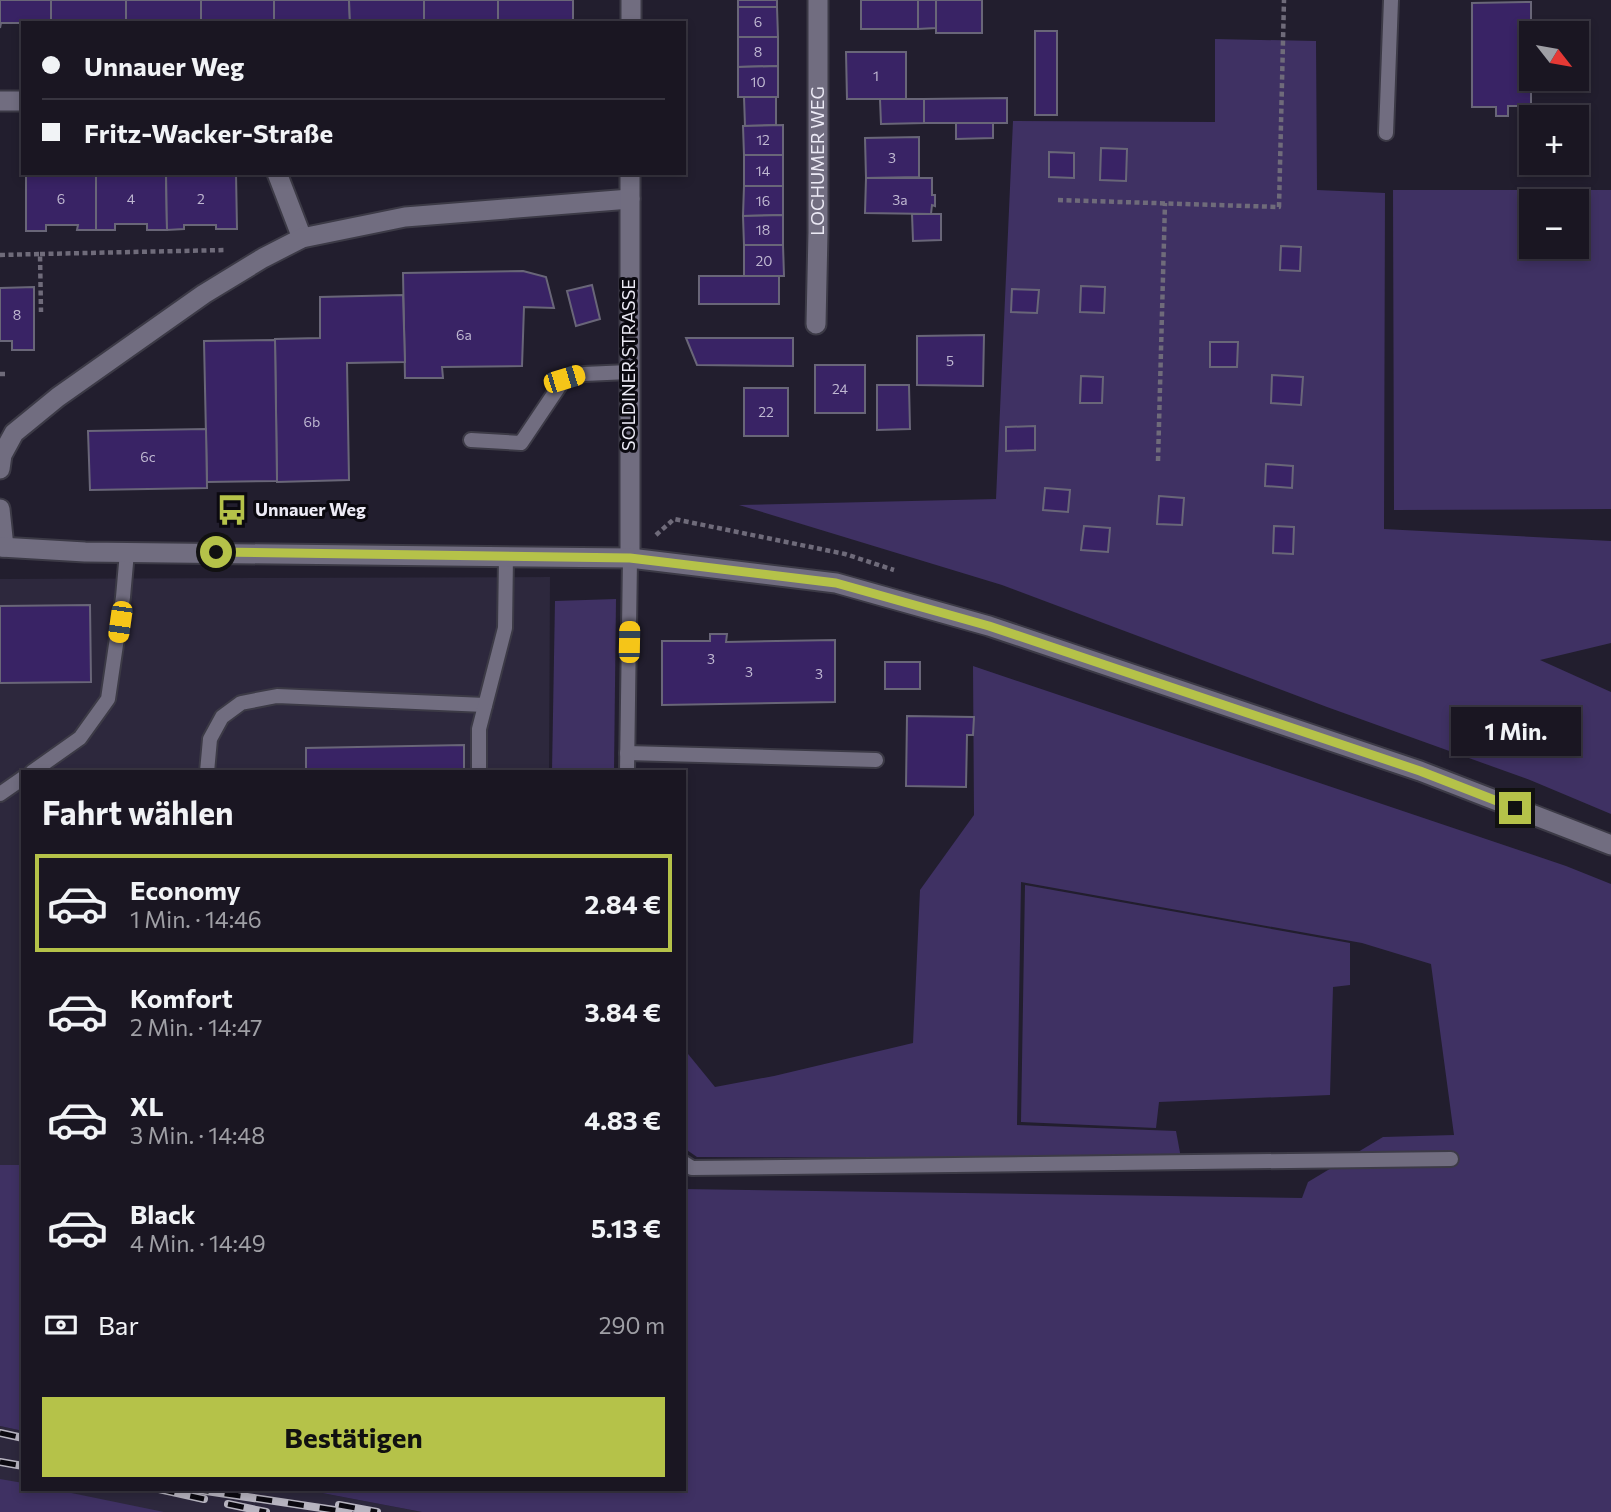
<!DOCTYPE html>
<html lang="de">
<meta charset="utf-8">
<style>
:root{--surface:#1a1622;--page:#27232f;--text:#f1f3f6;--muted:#9f9fa5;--line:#383540;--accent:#b5c249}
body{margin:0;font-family:Commissioner,sans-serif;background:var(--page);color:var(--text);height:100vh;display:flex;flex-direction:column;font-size:26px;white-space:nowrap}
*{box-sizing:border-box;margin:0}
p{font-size:23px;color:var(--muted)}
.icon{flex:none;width:38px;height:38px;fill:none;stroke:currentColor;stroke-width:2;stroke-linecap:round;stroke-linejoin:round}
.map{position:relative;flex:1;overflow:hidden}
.drawer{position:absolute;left:21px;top:770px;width:665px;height:721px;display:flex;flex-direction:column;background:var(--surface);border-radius:0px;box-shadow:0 4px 10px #0003,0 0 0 2px var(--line)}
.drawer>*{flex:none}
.guide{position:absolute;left:21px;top:21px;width:665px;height:154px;border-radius:0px;box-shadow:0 4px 10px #0003,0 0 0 2px var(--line);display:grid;align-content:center;height:154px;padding:0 21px;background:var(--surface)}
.needle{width:46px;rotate:121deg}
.controls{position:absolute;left:1519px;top:21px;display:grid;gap:14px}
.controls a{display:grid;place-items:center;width:70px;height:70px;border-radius:0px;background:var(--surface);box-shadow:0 4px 10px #0003,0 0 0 2px var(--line);font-size:35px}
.end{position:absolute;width:32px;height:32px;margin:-16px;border:9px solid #b5c249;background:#111;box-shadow:0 0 0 4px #111}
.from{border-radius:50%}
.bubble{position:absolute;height:49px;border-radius:0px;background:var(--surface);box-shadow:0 4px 10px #0003,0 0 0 2px var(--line);font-size:23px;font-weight:700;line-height:49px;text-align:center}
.car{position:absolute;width:21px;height:42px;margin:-21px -10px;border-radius:9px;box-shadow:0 0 5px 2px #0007;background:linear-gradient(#f5c518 24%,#345 0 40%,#f5c518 0 76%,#345 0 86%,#f5c518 0)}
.guide b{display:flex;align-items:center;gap:24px;height:66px;font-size:26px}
.guide b+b{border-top:2px solid var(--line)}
.guide i{width:18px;height:18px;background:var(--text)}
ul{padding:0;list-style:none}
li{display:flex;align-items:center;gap:21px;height:98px;margin:0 14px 10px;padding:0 7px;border:4px solid transparent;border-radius:0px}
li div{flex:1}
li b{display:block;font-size:26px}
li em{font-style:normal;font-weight:700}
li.active{border-color:var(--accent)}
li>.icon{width:63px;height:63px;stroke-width:1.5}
h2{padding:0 21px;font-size:32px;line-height:84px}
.pay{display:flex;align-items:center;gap:18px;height:77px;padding:0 21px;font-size:26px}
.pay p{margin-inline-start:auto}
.button{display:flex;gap:14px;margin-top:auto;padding:14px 21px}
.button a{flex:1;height:80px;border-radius:0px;background:var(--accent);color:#111;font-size:28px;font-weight:700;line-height:80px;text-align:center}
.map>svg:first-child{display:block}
.built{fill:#2d283d}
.green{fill:#3f3163;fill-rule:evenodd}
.building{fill:#392365;stroke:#696678;stroke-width:2}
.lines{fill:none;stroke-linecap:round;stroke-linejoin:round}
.service-casing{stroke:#3c3a46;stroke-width:18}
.minor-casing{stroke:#3c3a46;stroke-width:23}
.tertiary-casing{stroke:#3c3a46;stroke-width:23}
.path{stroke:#6f6b7a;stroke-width:4.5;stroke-dasharray:5 3.5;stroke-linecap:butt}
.service{stroke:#716d80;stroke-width:14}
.minor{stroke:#716d80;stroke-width:19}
.tertiary{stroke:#716d80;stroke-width:19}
.rail-casing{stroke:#b8b5c1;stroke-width:8}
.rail{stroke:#0b0910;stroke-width:5;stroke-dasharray:16;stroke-linecap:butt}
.route{stroke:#b5c249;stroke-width:9}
.labels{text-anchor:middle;stroke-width:6;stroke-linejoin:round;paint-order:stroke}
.number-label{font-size:14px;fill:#bfb8d1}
.street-label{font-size:18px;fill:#eceaf5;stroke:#0b0910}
.poi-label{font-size:18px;font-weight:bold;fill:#eceaf5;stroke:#0b0910;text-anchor:start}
</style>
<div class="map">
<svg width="1611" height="1512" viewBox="0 0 1611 1512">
<rect width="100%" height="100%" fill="#221e2e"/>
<!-- built -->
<g class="built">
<path d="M550,577l-1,195h-526v393h-23v-586z"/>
<path d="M0,1426l23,5v58h278l121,23h-422z"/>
</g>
<!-- green -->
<g class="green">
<path d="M1215,39l101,2 1,149 68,3 -1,336 227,12v102l-71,17 71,32v122l-81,-34 -203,-73 -325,-122 -263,-80 257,-6 17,-378 202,1z"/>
<path d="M1393,190h218v319l-217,1zM1577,201v46h-46v-46z"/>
<path d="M616,599l-2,173h-62l3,-171z"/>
<path d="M973,666l593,200 45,18v628h-1189l-121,-23h383v-300l618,9 6,-16 75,-45 71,-2 -23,-171 -69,-21 -341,-61 -4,243 159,6 5,27 -484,-1 -13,-9v-99l31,38 59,-11 139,-33 7,-153 54,-75z"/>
<path d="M1025,885l325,58v42l-17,2 -3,108 -171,7 -3,26 -135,-6z"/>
<path d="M0,1165h23v266l-23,-5z"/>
<path d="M0,1479l23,4v6h29l112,23h-164z"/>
</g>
<!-- building -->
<g class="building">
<path d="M0,0h51v23h-50l-1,5z"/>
<rect x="51" y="0" width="75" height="23"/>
<rect x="126" y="0" width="75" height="23"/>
<rect x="201" y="0" width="73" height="23"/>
<path d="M274,0h75l1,23h-76z"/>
<path d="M349,0h75v23h-74z"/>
<path d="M424,0h74v23l-55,-2v2h-19z"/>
<path d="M498,0h75v23h-18v-2l-57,2z"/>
<rect x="738" y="0" width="39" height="7"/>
<rect x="861" y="0" width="57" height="29"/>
<path d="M918,0h18v28l-18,1z"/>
<rect x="936" y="0" width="46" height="33"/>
<path d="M1531,2v104h-23v10h-12v-9h-24v-104z"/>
<path d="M738,7h39l1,30h-40z"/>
<rect x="1035" y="31" width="22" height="84"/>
<path d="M738,37h40v29l-40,1z"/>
<path d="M846,52h60v47h-59z"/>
<path d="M778,66v31h-40v-30z"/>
<path d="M744,97h32v28l-31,1z"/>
<path d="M1007,98v25h-83v-24z"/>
<path d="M880,99h44v24l-43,1z"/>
<path d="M956,123h37v15l-37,1z"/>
<path d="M783,125v30h-39l-1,-29z"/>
<path d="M919,137v40l-53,1 -1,-40z"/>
<path d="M1101,148l26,1 -1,32 -26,-1z"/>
<path d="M1049,152l25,1v25l-25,-1z"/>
<rect x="744" y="155" width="39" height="31"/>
<path d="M26,173h70v57h-19l1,-5h-32v6h-20z"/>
<path d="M96,173h70l1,57h-20v-6h-32v6h-19z"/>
<path d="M166,173h70l1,56h-21v-4h-32v4l-17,1z"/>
<path d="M866,178h66v17h3v11l-3,-1 -1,9 -66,-1z"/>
<path d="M744,186h39v29l-40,1z"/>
<path d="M912,214h29v26l-28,1z"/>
<path d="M783,215v30h-39l-1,-29z"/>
<path d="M744,245h39l1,31h-40z"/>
<path d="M1281,246l20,1 -1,24 -20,-1z"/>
<path d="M523,271l23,6 8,31 -30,-1 -2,59 -80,1 1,11h-38l-2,-105z"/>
<rect x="699" y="276" width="80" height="28"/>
<path d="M592,285l8,34 -24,7 -9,-35z"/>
<path d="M1081,286l24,1 -1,26 -24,-1z"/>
<path d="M34,287v63h-22v-9h-12v-53z"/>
<path d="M1012,289l27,1 -2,23 -26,-1z"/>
<path d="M403,295l2,67 -58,1 2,117 -72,2 -2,-143 45,-1v-41z"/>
<path d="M984,335l-1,51 -66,-1v-49z"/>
<path d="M686,338h107v28l-96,-1z"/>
<path d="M275,340l2,141 -70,1 -3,-141z"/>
<path d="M1210,342h28l-1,25h-27z"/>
<rect x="815" y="365" width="50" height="48"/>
<path d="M1272,375l31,2 -2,28 -30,-2z"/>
<path d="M1081,376l22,1 -1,26h-22z"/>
<path d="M877,385h32l1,44 -33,1z"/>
<rect x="744" y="388" width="44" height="48"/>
<path d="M1035,426v24l-29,1v-24z"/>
<path d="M206,429l1,59 -117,2 -2,-59z"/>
<path d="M1266,464l27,2 -1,22 -27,-2z"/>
<path d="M1045,488l25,2 -2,22 -25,-2z"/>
<path d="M1159,496l25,2 -2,27 -25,-1z"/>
<path d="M1084,526l26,2 -2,24 -27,-2z"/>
<path d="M1274,526l20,1 -1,27 -20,-1z"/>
<path d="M90,605l1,77 -91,1v-77z"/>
<path d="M710,634h17l-1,8 109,-2v62l-173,3v-64h48z"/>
<rect x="885" y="662" width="35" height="27"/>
<path d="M907,716l67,1 -1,18h-6l-1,52 -60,-1z"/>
<path d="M464,745v27h-158v-24z"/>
</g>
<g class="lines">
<defs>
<g id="service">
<path d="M1386,133l5,-133"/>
<path d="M471,440l50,3 43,-64 20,-5 45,-2"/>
<path d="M627,753l249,7"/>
<path d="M32,772l48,-34 28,-39 15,-102 4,-45"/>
<path d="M207,772l3,-33 12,-22 19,-14 36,-7 208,9"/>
<path d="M479,772v-43l26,-101 1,-72"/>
<path d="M627,772l3,-214"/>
<path d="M0,794l23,-16"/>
<path d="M684,1163l8,5 759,-9"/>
</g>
<g id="minor">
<path d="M631,23v-23"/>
<path d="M0,101h23"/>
<path d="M277,173l25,65"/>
<path id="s1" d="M816,324l2,-92v-232"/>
<path d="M0,469l2,-14 12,-22 44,-36 146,-103 59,-36 39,-20 103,-21 225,-18"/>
<path d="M0,509l4,38"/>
<path d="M630,558v-385"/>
</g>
<path id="tertiary" d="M0,547l85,5 545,6 206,25 153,43 431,145 191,74"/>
</defs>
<!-- service casing -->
<use href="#service" class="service-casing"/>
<!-- minor casing -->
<use href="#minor" class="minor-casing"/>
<!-- tertiary casing -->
<use href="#tertiary" class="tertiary-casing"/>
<!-- path -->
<g class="path">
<path d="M1058,200l221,7 5,-207"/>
<path d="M40,254l185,-4"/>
<path d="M0,255l40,-1 1,58"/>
<path d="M0,374h6"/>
<path d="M1158,461l7,-258"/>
<path d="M656,535l18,-16 171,35 49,16"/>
</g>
<!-- service -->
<use href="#service" class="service"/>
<!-- minor -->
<use href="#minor" class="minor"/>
<!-- tertiary -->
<use href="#tertiary" class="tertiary"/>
<defs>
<g id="rail">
<path d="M0,1433l23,5"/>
<path d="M0,1462l23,4"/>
<path d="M159,1489l45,10"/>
<path d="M193,1489l155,23"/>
<path d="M228,1504l38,8"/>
<path d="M339,1505l38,7"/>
</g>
</defs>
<!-- rail casing -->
<use href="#rail" class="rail-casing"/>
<!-- rail -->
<use href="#rail" class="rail"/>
</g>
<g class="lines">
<!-- route -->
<path class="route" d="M216,552l414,6 206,25 153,43 431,145 95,37"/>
</g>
<!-- icons -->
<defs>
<symbol id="bus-bare" viewBox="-9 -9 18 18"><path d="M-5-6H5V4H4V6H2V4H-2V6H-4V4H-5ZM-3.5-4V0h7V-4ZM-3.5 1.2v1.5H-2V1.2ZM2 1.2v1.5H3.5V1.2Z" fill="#b5c249" stroke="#0b0910" stroke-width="2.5" paint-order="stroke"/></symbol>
</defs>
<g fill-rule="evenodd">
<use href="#bus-bare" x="210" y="488" width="44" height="44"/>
</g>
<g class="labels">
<!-- number labels -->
<g class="number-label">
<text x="758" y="27">6</text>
<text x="758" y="57">8</text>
<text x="876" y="81">1</text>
<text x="758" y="87">10</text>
<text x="763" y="145">12</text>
<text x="892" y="163">3</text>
<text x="763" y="176">14</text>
<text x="61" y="204">6</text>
<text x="131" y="204">4</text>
<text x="201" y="204">2</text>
<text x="900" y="205">3a</text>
<text x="763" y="206">16</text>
<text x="763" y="235">18</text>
<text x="764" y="266">20</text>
<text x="17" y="320">8</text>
<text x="464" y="340">6a</text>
<text x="950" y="366">5</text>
<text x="840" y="394">24</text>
<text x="766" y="417">22</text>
<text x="312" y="427">6b</text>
<text x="148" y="462">6c</text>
<text x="711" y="664">3</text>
<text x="749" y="677">3</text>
<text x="819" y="679">3</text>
</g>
<!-- street labels -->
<g class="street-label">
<text dy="6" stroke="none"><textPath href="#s1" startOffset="163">LOCHUMER WEG</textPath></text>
<text transform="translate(629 365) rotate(-90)" y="6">SOLDINER STRASSE</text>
</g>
<!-- poi labels -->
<g class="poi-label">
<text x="255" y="516">Unnauer Weg</text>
</g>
</g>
</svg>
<div class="controls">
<a><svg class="needle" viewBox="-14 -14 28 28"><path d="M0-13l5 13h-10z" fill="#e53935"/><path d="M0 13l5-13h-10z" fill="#9f9fa5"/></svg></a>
<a>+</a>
<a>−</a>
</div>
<i class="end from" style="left:216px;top:552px"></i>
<i class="end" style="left:1515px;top:808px"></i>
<div class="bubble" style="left:1451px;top:707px;width:130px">1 Min.</div>
<i class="car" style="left:564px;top:379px;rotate:73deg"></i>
<i class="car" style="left:120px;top:622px;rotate:188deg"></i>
<i class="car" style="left:629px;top:642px;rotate:1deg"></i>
<div class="guide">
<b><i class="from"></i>Unnauer Weg</b>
<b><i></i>Fritz-Wacker-Straße</b>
</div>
<section class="drawer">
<h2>Fahrt wählen</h2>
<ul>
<li class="active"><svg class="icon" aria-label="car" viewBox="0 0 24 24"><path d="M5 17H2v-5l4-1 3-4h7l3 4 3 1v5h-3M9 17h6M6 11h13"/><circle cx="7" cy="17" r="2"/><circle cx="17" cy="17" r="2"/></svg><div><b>Economy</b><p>1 Min. · 14:46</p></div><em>2.84 €</em></li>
<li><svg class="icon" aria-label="car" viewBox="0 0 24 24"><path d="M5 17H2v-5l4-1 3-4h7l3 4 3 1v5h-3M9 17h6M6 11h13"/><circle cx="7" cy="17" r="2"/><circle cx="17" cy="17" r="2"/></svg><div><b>Komfort</b><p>2 Min. · 14:47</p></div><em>3.84 €</em></li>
<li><svg class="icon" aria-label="car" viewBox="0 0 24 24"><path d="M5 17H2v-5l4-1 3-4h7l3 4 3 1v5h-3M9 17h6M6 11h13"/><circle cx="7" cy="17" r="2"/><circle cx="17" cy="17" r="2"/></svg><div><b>XL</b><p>3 Min. · 14:48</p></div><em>4.83 €</em></li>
<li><svg class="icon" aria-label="car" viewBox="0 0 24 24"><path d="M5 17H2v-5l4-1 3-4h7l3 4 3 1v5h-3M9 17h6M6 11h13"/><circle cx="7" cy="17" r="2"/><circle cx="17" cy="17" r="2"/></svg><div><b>Black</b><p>4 Min. · 14:49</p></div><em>5.13 €</em></li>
</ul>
<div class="pay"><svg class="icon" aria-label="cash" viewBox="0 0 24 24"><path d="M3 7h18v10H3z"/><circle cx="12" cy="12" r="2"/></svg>Bar<p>290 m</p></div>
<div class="button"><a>Bestätigen</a></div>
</section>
</div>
